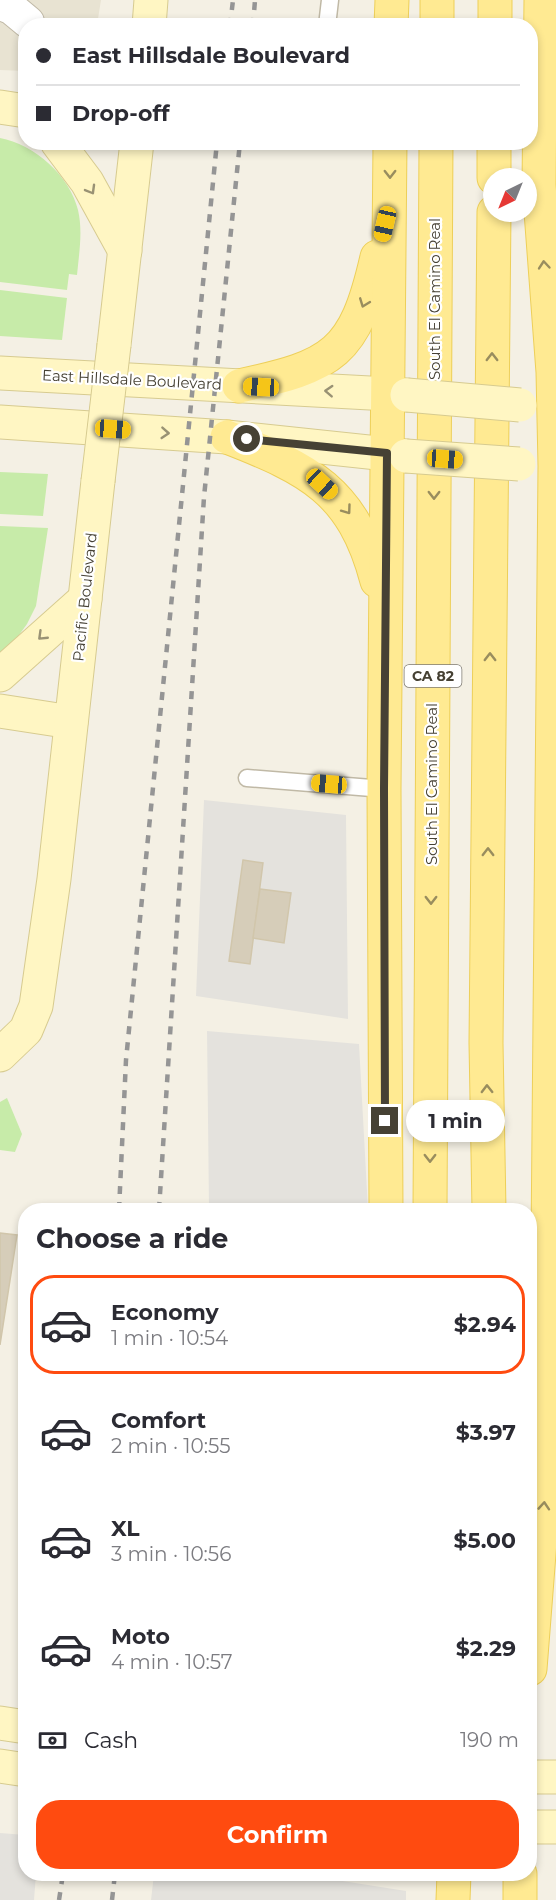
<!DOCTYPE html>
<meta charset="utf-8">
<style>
:root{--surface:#fff;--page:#f7f7f7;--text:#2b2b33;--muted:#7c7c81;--line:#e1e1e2;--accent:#ff4b10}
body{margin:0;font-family:Montserrat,sans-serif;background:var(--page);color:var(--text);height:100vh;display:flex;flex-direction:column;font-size:22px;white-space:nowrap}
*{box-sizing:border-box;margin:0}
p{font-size:20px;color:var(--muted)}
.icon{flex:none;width:33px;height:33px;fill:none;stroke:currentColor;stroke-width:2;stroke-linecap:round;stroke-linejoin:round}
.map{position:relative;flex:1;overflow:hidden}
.sheet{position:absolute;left:18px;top:1203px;width:519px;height:678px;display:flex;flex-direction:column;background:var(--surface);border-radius:24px;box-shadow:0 3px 9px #0003}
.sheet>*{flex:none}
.hud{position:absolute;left:18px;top:18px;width:520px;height:132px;border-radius:24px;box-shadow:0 3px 9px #0003;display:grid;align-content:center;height:132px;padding:0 18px;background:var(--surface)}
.needle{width:39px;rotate:223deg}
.buttons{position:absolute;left:483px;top:168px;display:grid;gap:12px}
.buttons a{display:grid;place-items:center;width:54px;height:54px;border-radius:50%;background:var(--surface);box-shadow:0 3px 9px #0003;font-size:30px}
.end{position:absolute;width:27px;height:27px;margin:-14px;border:8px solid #464134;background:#fff;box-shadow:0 0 0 3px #fff}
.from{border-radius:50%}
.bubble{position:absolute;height:42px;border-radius:21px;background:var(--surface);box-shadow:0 3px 9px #0003;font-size:20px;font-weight:700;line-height:42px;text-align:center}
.car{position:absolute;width:18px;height:36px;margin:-18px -9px;border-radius:8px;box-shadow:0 0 4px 2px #0007;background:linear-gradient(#f5c518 24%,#345 0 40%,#f5c518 0 76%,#345 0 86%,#f5c518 0)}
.hud b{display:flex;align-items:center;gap:21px;height:57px;font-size:22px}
.hud b+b{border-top:2px solid var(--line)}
.hud i{width:15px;height:15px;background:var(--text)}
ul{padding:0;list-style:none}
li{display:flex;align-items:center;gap:18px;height:99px;margin:0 12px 9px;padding:0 6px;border:3px solid transparent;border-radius:24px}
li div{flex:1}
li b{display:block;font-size:22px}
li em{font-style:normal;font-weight:700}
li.on{border-color:var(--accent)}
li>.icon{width:54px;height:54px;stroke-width:1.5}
h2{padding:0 18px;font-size:27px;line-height:72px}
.pay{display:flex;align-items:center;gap:15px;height:66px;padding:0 18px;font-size:22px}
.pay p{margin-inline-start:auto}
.button{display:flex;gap:12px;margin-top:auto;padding:12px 18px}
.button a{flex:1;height:69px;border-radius:24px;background:var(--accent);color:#fff;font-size:24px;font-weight:700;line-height:69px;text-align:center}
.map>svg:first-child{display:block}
.residential{fill:#e8e3d2}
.green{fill:#c7eba9}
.parking{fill:#e4e2dd}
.building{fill:#d6cdb9;stroke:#d1c6ab;stroke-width:1.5}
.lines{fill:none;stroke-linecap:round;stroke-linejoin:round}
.lane-casing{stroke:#c0b9a6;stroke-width:19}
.street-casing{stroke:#c0b9a6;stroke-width:34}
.secondary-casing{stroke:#d7cb90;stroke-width:35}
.primary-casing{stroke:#edcf59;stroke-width:35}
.lane{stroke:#fff;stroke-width:16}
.street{stroke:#fff;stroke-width:32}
.secondary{stroke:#fff6c3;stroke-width:33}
.primary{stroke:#ffea92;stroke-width:33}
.rail{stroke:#959595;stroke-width:4.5;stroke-dasharray:8 8;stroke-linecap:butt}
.secondary-bridge-casing{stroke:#d7cb90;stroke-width:35;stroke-linecap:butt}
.secondary-bridge{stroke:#fff6c3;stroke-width:33}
.oneway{stroke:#998d5e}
.oneway2{stroke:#999274}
.route{stroke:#464134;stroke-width:8}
.labels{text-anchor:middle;stroke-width:4.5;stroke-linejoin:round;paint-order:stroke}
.shield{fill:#fff;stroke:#7e7a71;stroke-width:1.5}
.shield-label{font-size:14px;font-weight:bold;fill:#464134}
.street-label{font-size:15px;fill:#464134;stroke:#fff}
</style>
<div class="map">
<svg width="556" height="1900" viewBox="0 0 556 1900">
<rect width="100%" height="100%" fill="#f4f0e4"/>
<!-- residential -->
<path class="residential" d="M0,0h101l-4,25 -71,1 -1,45 -25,-1z"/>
<!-- green -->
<g class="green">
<path d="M0,138c34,6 70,38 78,72 5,21 1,44 -1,65l-8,-1 -2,16 -67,-8z"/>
<path d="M0,290l67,8 -5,42 -62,-4z"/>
<path d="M0,472l48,2 -5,42 -43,-2z"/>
<path d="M0,526l48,2 -12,78 -9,18 -27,37z"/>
<path d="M7,1098l15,36 -7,18 -15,-2v-48z"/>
</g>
<!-- parking -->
<g class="parking">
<path d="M204,800l142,15 2,204 -152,-23z"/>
<path d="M207,1031l152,13 9,166h-159z"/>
<path d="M0,1833l25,2 1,39h10l-2,26h-34z"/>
<path d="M154,1874h144l108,17v9h-255z"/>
</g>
<!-- building -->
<g class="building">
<path d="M243,860l20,3 -13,101 -21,-3z"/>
<path d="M260,889l31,4 -7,50 -31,-5z"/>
<path d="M0,1233l17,2 -17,110z"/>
</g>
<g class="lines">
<defs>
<g id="lane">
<path d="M327,26l3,-26"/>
<path d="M247,778l137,11"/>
</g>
<path id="street" d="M0,4l11,4 17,14"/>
<g id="secondary">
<path d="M149,26l2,-26"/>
<path d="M0,107l26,4"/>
<path d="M57,142l30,40 38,69"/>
<path d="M114,345l23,-203"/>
<path d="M0,373l407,22"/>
<path d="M0,422l227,15 179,19"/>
<path d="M0,675l85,-76"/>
<path d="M0,711l71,11"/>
<path d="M0,1055l26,-25 10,-24 18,-127 44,-398"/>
<path d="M0,1723l26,4"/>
<path d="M0,1766l26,4"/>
<path d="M530,1777h26"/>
<path d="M530,1827h26"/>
</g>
<g id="primary">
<path d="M391,26l1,-26"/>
<path d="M437,26v-26"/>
<path d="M495,26v-26"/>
<path d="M494,178v-36"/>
<path d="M239,386c94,-20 116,-32 138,-129"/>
<path d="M227,437c82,32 126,53 150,144"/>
<path d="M386,1210l-2,-421 6,-647"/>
<path d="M430,1210l6,-1068"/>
<path d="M489,1210l-3,-167 8,-831"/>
<path d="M530,1669l16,-205 9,-998 -2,-94 -14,-187 2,-185"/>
<path d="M453,1900l1,-26"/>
<path d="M520,1900v-26"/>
</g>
</defs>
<!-- lane casing -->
<use href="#lane" class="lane-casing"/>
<!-- street casing -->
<use href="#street" class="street-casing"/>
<!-- secondary casing -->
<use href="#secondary" class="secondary-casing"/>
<!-- primary casing -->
<use href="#primary" class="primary-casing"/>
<!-- lane -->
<use href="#lane" class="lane"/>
<!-- street -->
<use href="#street" class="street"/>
<!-- secondary -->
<use href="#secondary" class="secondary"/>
<!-- primary -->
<use href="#primary" class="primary"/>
<!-- rail -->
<g class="rail">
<path d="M230,26l3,-26"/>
<path d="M253,26l2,-26"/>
<path d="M119,1210l7,-150 91,-918"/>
<path d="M159,1210l45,-713 36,-355"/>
<path d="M59,1900l4,-26"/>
<path d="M112,1900l3,-26"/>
</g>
<defs>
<g id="secondary-bridge">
<path d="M407,395l113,10"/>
<path d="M406,456l113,8"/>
<path d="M98,481l16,-136"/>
</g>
</defs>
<!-- secondary-bridge casing -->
<use href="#secondary-bridge" class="secondary-bridge-casing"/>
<!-- secondary-bridge -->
<use href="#secondary-bridge" class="secondary-bridge"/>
</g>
<!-- one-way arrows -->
<defs><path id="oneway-chevron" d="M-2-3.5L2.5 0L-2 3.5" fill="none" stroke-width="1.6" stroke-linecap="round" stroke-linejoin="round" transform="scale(1.5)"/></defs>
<g class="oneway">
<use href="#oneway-chevron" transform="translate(390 174) rotate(90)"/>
<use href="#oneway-chevron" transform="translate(544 265) rotate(-95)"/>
<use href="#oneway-chevron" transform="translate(364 303) rotate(111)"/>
<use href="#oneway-chevron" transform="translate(492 357) rotate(-90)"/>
<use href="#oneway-chevron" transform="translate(434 495) rotate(90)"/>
<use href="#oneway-chevron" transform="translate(347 510) rotate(54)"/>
<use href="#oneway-chevron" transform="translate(490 657) rotate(-90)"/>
<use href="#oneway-chevron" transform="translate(488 852) rotate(-90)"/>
<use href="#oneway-chevron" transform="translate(431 900) rotate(90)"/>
<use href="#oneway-chevron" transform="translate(487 1089) rotate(-91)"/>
<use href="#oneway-chevron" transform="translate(430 1158) rotate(90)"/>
<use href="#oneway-chevron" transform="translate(544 1506) rotate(-86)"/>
</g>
<g class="oneway2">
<use href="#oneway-chevron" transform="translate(91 190) rotate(60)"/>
<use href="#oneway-chevron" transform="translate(329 391) rotate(-177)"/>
<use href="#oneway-chevron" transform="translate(165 433) rotate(4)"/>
<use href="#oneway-chevron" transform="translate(42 636) rotate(136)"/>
</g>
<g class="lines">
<!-- route -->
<path class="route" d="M247,439l140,14 -3,336 1,332"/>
</g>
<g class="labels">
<!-- shield labels -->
<rect class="shield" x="404.5" y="665" width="57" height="22" rx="4.5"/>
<g class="shield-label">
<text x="433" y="681">CA 82</text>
</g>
<!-- street labels -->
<g class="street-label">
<text transform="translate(435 299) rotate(-90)" y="5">South El Camino Real</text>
<text transform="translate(132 380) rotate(3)" y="5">East Hillsdale Boulevard</text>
<text transform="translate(85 597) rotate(-84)" y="5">Pacific Boulevard</text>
<text transform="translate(432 784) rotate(-90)" y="5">South El Camino Real</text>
</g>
</g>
</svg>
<div class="buttons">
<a><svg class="needle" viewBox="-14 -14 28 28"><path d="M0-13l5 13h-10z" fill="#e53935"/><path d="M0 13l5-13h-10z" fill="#7c7c81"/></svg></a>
</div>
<i class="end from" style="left:247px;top:439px"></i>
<i class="end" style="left:385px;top:1121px"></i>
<div class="bubble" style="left:406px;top:1100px;width:99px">1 min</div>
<i class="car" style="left:385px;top:224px;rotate:193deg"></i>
<i class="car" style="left:261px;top:387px;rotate:273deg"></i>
<i class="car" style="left:113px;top:429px;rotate:94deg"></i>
<i class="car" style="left:445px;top:459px;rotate:94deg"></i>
<i class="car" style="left:322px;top:484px;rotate:133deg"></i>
<i class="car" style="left:329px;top:784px;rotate:275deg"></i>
<div class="hud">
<b><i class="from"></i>East Hillsdale Boulevard</b>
<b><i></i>Drop-off</b>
</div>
<section class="sheet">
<h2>Choose a ride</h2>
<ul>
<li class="on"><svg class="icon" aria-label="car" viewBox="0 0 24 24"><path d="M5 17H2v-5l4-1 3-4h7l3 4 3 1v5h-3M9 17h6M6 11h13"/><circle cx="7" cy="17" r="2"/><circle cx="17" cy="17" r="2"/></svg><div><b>Economy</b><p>1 min · 10:54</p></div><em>$2.94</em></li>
<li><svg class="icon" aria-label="car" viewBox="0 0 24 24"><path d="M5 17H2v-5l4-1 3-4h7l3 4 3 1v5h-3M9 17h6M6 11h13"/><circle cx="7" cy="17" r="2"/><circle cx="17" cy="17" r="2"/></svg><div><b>Comfort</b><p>2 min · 10:55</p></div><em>$3.97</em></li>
<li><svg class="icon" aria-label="car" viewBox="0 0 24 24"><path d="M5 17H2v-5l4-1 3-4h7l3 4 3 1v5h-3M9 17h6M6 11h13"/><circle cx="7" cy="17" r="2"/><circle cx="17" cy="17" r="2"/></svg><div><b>XL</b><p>3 min · 10:56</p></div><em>$5.00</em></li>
<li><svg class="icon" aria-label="car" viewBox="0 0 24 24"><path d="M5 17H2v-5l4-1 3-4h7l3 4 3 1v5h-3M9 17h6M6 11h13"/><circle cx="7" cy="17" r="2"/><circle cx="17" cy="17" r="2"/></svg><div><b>Moto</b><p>4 min · 10:57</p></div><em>$2.29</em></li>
</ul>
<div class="pay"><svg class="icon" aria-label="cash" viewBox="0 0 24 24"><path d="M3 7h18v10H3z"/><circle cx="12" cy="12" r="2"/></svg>Cash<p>190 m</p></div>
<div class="button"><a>Confirm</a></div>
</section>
</div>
